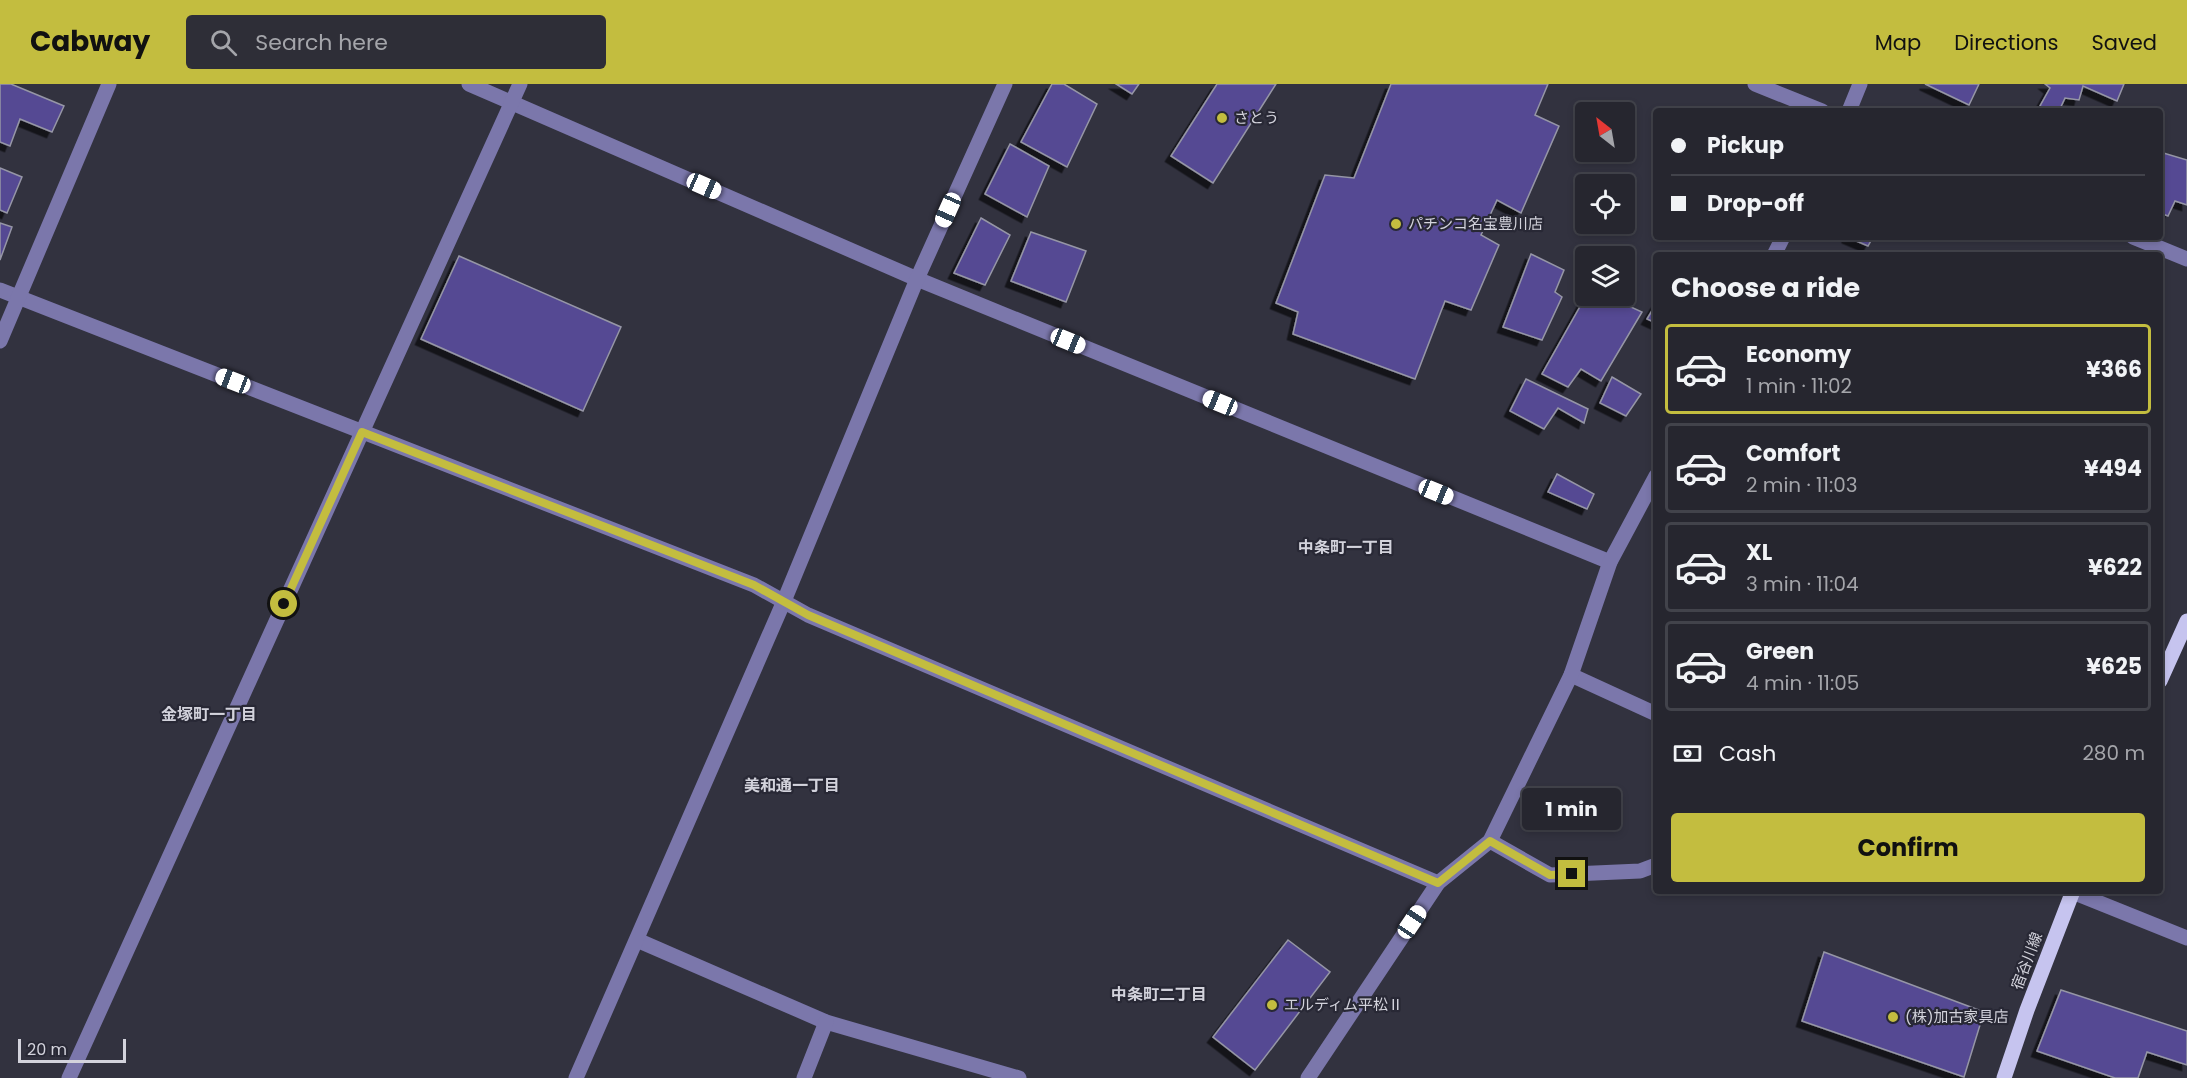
<!DOCTYPE html>
<meta charset="utf-8">
<style>
:root{--surface:#26262f;--page:#2e2e37;--text:#f1f3f6;--muted:#a4a5aa;--line:#42434b;--accent:#c3bd3f}
body{margin:0;font-family:Poppins,"Noto Sans JP",sans-serif;background:var(--page);color:var(--text);height:100vh;display:flex;flex-direction:column;font-size:22px;white-space:nowrap}
*{box-sizing:border-box;margin:0}
p{font-size:20px;color:var(--muted)}
.icon{flex:none;width:33px;height:33px;fill:none;stroke:currentColor;stroke-width:2;stroke-linecap:round;stroke-linejoin:round}
.map{position:relative;flex:1;overflow:hidden}
.side{position:absolute;left:1653px;top:168px;width:510px;height:642px;display:flex;flex-direction:column;background:var(--surface);border-radius:6px;box-shadow:0 3px 9px #0003,0 0 0 2px var(--line)}
.side>*{flex:none}
.banner{position:absolute;left:1653px;top:24px;width:510px;height:132px;border-radius:6px;box-shadow:0 3px 9px #0003,0 0 0 2px var(--line);display:grid;align-content:center;height:132px;padding:0 18px;background:var(--surface)}
.needle{width:39px;rotate:329deg}
.controls{position:absolute;left:1575px;top:18px;display:grid;gap:12px}
.controls a{display:grid;place-items:center;width:60px;height:60px;border-radius:6px;background:var(--surface);box-shadow:0 3px 9px #0003,0 0 0 2px var(--line);font-size:30px}
.scale{position:absolute;left:18px;bottom:15px;width:108px;box-sizing:border-box;padding-left:6px;border:3px solid #d3d3dc;border-top:0;font-size:16px;line-height:21px;white-space:nowrap;color:#d3d3dc;-webkit-text-stroke:4px #282835;paint-order:stroke}
.end{position:absolute;width:27px;height:27px;margin:-14px;border:8px solid #c3bd3f;background:#111;box-shadow:0 0 0 3px #111}
.from{border-radius:50%}
.bubble{position:absolute;height:42px;border-radius:6px;background:var(--surface);box-shadow:0 3px 9px #0003,0 0 0 2px var(--line);font-size:20px;font-weight:700;line-height:42px;text-align:center}
.car{position:absolute;width:18px;height:36px;margin:-18px -9px;border-radius:8px;box-shadow:0 0 4px 2px #0007;background:linear-gradient(#fff 24%,#345 0 40%,#fff 0 76%,#345 0 86%,#fff 0)}
.banner b{display:flex;align-items:center;gap:21px;height:57px;font-size:22px}
.banner b+b{border-top:2px solid var(--line)}
.banner i{width:15px;height:15px;background:var(--text)}
ul{padding:0;list-style:none}
li{display:flex;align-items:center;gap:18px;height:90px;margin:0 12px 9px;padding:0 6px;border:3px solid var(--line);border-radius:6px}
li div{flex:1}
li b{display:block;font-size:22px}
li em{font-style:normal;font-weight:700}
li.on{border-color:var(--accent)}
li>.icon{width:54px;height:54px;stroke-width:1.5}
h2{padding:0 18px;font-size:27px;line-height:72px}
.pay{display:flex;align-items:center;gap:15px;height:66px;padding:0 18px;font-size:22px}
.pay p{margin-inline-start:auto}
.primary-button{display:flex;gap:12px;margin-top:auto;padding:12px 18px}
.primary-button a{flex:1;height:69px;border-radius:6px;background:var(--accent);color:#111;font-size:24px;font-weight:700;line-height:69px;text-align:center}
header{display:flex;align-items:center;gap:36px;box-sizing:border-box;height:84px;padding:0 30px;background:var(--accent);color:#111}
header strong{font-size:28px}
nav{display:flex;gap:33px;margin-inline-start:auto;font-size:21px}
.search{width:420px;height:54px;background:var(--page);display:flex;align-items:center;gap:15px;box-sizing:border-box;padding:0 21px;border-radius:6px;color:var(--muted);font-size:22px}
.map>svg:first-child{display:block}
.building{fill:#544a93;stroke:#9696a6;stroke-width:1.5;filter:url(#shadow)}
.lines{fill:none;stroke-linecap:round;stroke-linejoin:round}
.minor{stroke:#7b77ab;stroke-width:15}
.major{stroke:#c6c4ef;stroke-width:15}
.route{stroke:#c3bd3f;stroke-width:8}
.poi-dot{fill:#c3bd3f;stroke:#282835;stroke-width:2}
.labels{text-anchor:middle;stroke-width:4.5;stroke-linejoin:round;paint-order:stroke}
.poi-label{font-size:15px;fill:#d3d3dc;stroke:#282835;text-anchor:start}
.street-label{font-size:15px;fill:#d3d3dc;stroke:#282835}
.neighbourhood-label{font-size:16px;font-weight:bold;fill:#d3d3dc;stroke:#282835}
</style>
<header>
<strong>Cabway</strong>
<div class="search"><svg class="icon" aria-label="search" viewBox="0 0 24 24"><circle cx="10" cy="10" r="6"/><path d="M15 15l6 6"/></svg>Search here</div>
<nav><a>Map</a><a>Directions</a><a>Saved</a></nav>
</header>
<div class="map">
<svg width="2187" height="994" viewBox="0 0 2187 994">
<defs>
<filter id="shadow"><feDropShadow dx="-5.5" dy="5.5" stdDeviation="0" flood-color="#0009"/></filter>
</defs>
<rect width="100%" height="100%" fill="#32323f"/>
<!-- building -->
<g class="building">
<path d="M0,0h11l53,22 -12,26 -32,-13 -10,27 -10,-4z"/>
<path d="M1052,0h12l33,20 -30,63 -46,-25z"/>
<path d="M1116,0h23l-7,10z"/>
<path d="M1217,0h59l-63,99 -42,-27z"/>
<path d="M1391,0h157l-13,31 24,11 -38,87 -24,-13 -16,35 18,10 -28,65 -26,-9 -30,78 -122,-45 5,-22 -22,-9 49,-128 29,3z"/>
<path d="M1925,0h54l-10,21z"/>
<path d="M2045,0h79l-7,17 -34,-15 -4,14 -14,-2 -6,13h-10l-9,-5 10,-18z"/>
<path d="M1010,60l39,22 -22,51 -42,-23z"/>
<path d="M2160,68l27,8v45l-12,-4 -7,15 -8,-3z"/>
<path d="M0,84l22,9 -15,36 -7,-3z"/>
<path d="M981,134l29,17 -25,50 -31,-12z"/>
<path d="M0,139l12,4 -12,33z"/>
<path d="M1031,148l55,19 -20,51 -55,-21z"/>
<path d="M1847,153h26l-5,9z"/>
<path d="M1531,170l33,16 -9,22 7,5 -20,43 -39,-13z"/>
<path d="M459,172l162,71 -38,84 -162,-72z"/>
<path d="M1586,212h21l35,16 -41,69 -20,-12 -13,18 -26,-13z"/>
<path d="M1656,220v19l-9,-4z"/>
<path d="M1612,293l29,17 -15,22 -26,-13z"/>
<path d="M1526,295l62,30 -4,14 -26,-15 -14,21 -34,-18z"/>
<path d="M1557,390l37,20 -7,15 -39,-17z"/>
<path d="M1288,856l42,32 -75,98 -42,-33z"/>
<path d="M1824,868l160,60 -20,65 -162,-56z"/>
<path d="M2061,906l126,41v34l-40,-13 -9,26h-23l-78,-27z"/>
</g>
<g class="lines">
<!-- minor -->
<g class="minor">
<path d="M469,0l448,195 693,283"/>
<path d="M1755,0l67,27"/>
<path d="M1849,27l11,-27"/>
<path d="M2133,153l54,22"/>
<path d="M1774,171l9,-18"/>
<path d="M0,206l754,295 54,30 630,268"/>
<path d="M0,257l109,-257"/>
<path d="M1571,591l85,39"/>
<path d="M1490,757l60,34 90,-4 16,-6"/>
<path d="M2070,807l117,47"/>
<path d="M637,856l189,82 193,56"/>
<path d="M69,994l451,-994"/>
<path d="M576,994l208,-477 133,-322 88,-195"/>
<path d="M804,994l22,-56"/>
<path d="M1308,994l130,-195 52,-42 81,-166 39,-113 46,-86"/>
</g>
<!-- major -->
<g class="major">
<path d="M2160,597l27,-60"/>
<path d="M2004,994l23,-68 46,-119"/>
</g>
</g>
<g class="lines">
<!-- route -->
<path class="route" d="M284,520l78,-172 392,153 54,30 630,268 52,-42 60,34 22,-1"/>
</g>
<!-- markers -->
<g class="poi-dot">
<circle cx="1222" cy="34" r="6"/>
<circle cx="1396" cy="140" r="6"/>
<circle cx="1272" cy="921" r="6"/>
<circle cx="1893" cy="933" r="6"/>
</g>
<g class="labels">
<!-- poi labels -->
<g class="poi-label">
<text x="1234" y="39">さとう</text>
<text x="1408" y="145">パチンコ名宝豊川店</text>
<text x="1284" y="926">エルディム平松Ⅱ</text>
<text x="1905" y="938">(株)加古家具店</text>
</g>
<!-- street labels -->
<g class="street-label">
<text transform="translate(2027 877) rotate(-69)" y="5">宿谷川線</text>
</g>
<!-- neighbourhood labels -->
<g class="neighbourhood-label">
<text x="1346" y="469">中条町一丁目</text>
<text x="209" y="636">金塚町一丁目</text>
<text x="792" y="707">美和通一丁目</text>
<text x="1159" y="916">中条町二丁目</text>
</g>
</g>
</svg>
<div class="controls">
<a><svg class="needle" viewBox="-14 -14 28 28"><path d="M0-13l5 13h-10z" fill="#e53935"/><path d="M0 13l5-13h-10z" fill="#a4a5aa"/></svg></a>
<a><svg class="icon" aria-label="locate" viewBox="0 0 24 24"><circle cx="12" cy="12" r="6"/><path d="M12 2v4M12 18v4M2 12h4M18 12h4"/></svg></a>
<a><svg class="icon" aria-label="layers" viewBox="0 0 24 24"><path d="M12 4l9 5-9 5-9-5zM3 14l9 5 9-5"/></svg></a>
</div>
<div class="scale">20 m</div>
<i class="end from" style="left:284px;top:520px"></i>
<i class="end" style="left:1572px;top:790px"></i>
<div class="bubble" style="left:1522px;top:704px;width:99px">1 min</div>
<i class="car" style="left:704px;top:102px;rotate:114deg"></i>
<i class="car" style="left:948px;top:126px;rotate:204deg"></i>
<i class="car" style="left:1068px;top:257px;rotate:112deg"></i>
<i class="car" style="left:233px;top:297px;rotate:291deg"></i>
<i class="car" style="left:1220px;top:319px;rotate:292deg"></i>
<i class="car" style="left:1436px;top:408px;rotate:112deg"></i>
<i class="car" style="left:1412px;top:838px;rotate:34deg"></i>
<div class="banner">
<b><i class="from"></i>Pickup</b>
<b><i></i>Drop-off</b>
</div>
<section class="side">
<h2>Choose a ride</h2>
<ul>
<li class="on"><svg class="icon" aria-label="car" viewBox="0 0 24 24"><path d="M5 17H2v-5l4-1 3-4h7l3 4 3 1v5h-3M9 17h6M6 11h13"/><circle cx="7" cy="17" r="2"/><circle cx="17" cy="17" r="2"/></svg><div><b>Economy</b><p>1 min · 11:02</p></div><em>¥366</em></li>
<li><svg class="icon" aria-label="car" viewBox="0 0 24 24"><path d="M5 17H2v-5l4-1 3-4h7l3 4 3 1v5h-3M9 17h6M6 11h13"/><circle cx="7" cy="17" r="2"/><circle cx="17" cy="17" r="2"/></svg><div><b>Comfort</b><p>2 min · 11:03</p></div><em>¥494</em></li>
<li><svg class="icon" aria-label="car" viewBox="0 0 24 24"><path d="M5 17H2v-5l4-1 3-4h7l3 4 3 1v5h-3M9 17h6M6 11h13"/><circle cx="7" cy="17" r="2"/><circle cx="17" cy="17" r="2"/></svg><div><b>XL</b><p>3 min · 11:04</p></div><em>¥622</em></li>
<li><svg class="icon" aria-label="car" viewBox="0 0 24 24"><path d="M5 17H2v-5l4-1 3-4h7l3 4 3 1v5h-3M9 17h6M6 11h13"/><circle cx="7" cy="17" r="2"/><circle cx="17" cy="17" r="2"/></svg><div><b>Green</b><p>4 min · 11:05</p></div><em>¥625</em></li>
</ul>
<div class="pay"><svg class="icon" aria-label="cash" viewBox="0 0 24 24"><path d="M3 7h18v10H3z"/><circle cx="12" cy="12" r="2"/></svg>Cash<p>280 m</p></div>
<div class="primary-button"><a>Confirm</a></div>
</section>
</div>
